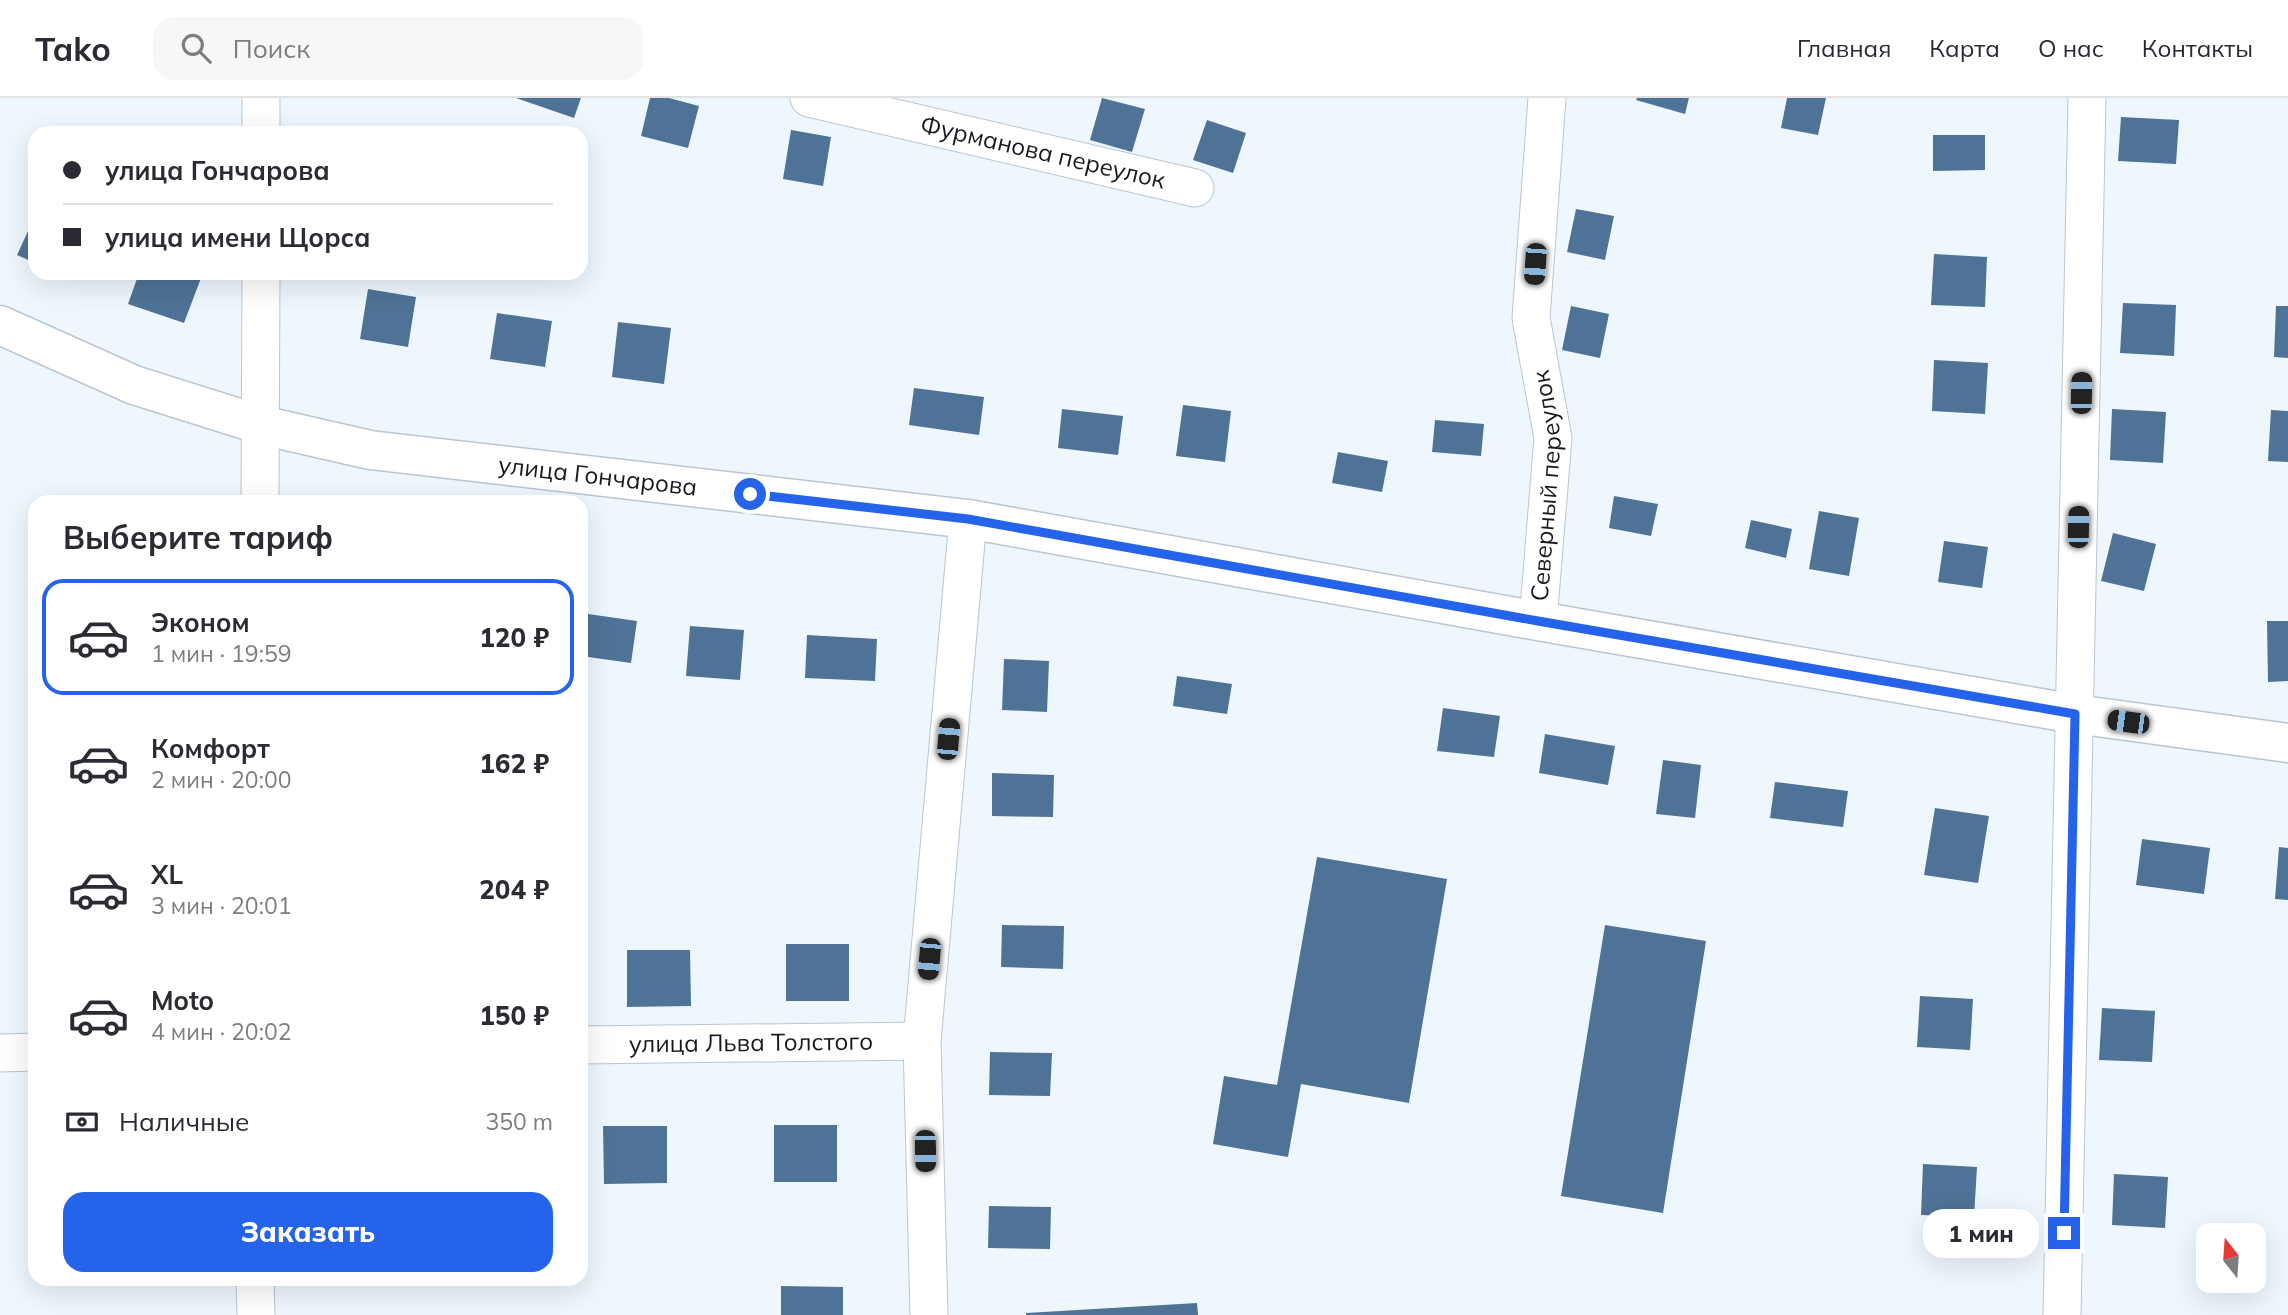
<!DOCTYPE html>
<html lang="ru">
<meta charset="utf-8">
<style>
:root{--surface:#fff;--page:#f7f7f7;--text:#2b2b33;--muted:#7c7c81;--line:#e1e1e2;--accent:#2563eb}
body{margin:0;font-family:Mulish,sans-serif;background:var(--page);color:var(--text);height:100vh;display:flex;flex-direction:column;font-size:26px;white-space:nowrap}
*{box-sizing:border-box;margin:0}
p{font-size:23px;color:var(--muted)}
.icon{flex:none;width:38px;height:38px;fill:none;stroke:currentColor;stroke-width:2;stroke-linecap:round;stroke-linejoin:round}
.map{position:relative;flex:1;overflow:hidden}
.sheet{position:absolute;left:28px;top:397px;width:560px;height:791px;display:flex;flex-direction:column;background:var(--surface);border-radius:21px;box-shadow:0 7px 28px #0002}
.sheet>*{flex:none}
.banner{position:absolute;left:28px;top:28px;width:560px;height:154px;border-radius:21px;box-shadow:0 7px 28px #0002;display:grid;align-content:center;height:154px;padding:0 35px;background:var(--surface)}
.needle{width:46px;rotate:343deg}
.tools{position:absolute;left:2196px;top:1125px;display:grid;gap:14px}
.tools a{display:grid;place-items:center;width:70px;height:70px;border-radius:14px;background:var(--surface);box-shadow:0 7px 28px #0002;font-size:35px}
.end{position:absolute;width:32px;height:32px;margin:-16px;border:9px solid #2563eb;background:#fff;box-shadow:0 0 0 4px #fff}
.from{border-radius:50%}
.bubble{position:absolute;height:49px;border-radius:21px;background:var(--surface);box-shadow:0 7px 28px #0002;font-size:23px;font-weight:800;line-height:49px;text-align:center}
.car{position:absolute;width:21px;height:42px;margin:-21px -10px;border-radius:9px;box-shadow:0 0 5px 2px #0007;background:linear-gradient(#222 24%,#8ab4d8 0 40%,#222 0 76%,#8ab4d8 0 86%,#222 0)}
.banner b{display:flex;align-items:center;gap:24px;height:66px;font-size:26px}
.banner b+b{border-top:2px solid var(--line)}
.banner i{width:18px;height:18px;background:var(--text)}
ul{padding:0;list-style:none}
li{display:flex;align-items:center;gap:21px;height:116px;margin:0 14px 10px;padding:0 21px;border:4px solid transparent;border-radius:21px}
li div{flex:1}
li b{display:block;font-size:26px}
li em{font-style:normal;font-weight:800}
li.current{border-color:var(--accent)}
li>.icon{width:63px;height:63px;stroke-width:1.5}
h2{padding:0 35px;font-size:32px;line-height:84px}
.pay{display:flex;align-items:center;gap:18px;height:77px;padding:0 35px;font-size:26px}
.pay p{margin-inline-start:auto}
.cta{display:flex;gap:14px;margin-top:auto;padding:14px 35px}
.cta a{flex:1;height:80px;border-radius:21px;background:var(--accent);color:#fff;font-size:28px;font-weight:800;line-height:80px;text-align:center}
header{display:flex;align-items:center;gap:42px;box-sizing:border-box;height:98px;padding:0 35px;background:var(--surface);border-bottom:2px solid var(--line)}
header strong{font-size:33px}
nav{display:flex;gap:38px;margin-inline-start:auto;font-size:24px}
.search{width:490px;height:63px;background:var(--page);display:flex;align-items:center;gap:18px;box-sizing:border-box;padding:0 24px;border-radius:21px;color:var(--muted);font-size:26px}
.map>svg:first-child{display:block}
.building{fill:#4f7396}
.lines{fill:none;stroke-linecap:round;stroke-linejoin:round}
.minor-casing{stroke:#b9c6d2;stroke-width:39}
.tertiary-casing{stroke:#b9c6d2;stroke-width:41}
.minor{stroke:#fff;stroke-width:37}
.tertiary{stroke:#fff;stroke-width:38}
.route{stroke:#2563eb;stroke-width:9}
.labels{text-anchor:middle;stroke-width:6;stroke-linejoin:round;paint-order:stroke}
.street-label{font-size:24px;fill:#161a1f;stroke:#eff7fe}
</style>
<header>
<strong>Tako</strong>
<div class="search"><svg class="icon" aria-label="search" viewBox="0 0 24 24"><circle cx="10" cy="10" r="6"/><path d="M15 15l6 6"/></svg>Поиск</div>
<nav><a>Главная</a><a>Карта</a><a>О нас</a><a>Контакты</a></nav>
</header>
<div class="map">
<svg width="2288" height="1217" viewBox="0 0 2288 1217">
<rect width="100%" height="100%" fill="#eff7fe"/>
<!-- building -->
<g class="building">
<path d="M516,0h65l-7,20z"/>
<path d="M650,0h19l30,8 -11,42 -47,-12z"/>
<path d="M1102,0l43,11 -13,43 -42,-12z"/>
<path d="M1637,0h52l-4,16 -49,-14z"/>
<path d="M1787,0h39l-8,37 -37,-7z"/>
<path d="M2121,19l58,3 -3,44 -58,-3z"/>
<path d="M1207,22l39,13 -13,40 -40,-13z"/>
<path d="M791,32l40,7 -8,49 -40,-7z"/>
<path d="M1933,37h52v35l-52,1z"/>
<path d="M1576,111l38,7 -9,44 -38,-8z"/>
<path d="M35,118v47l-18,-8z"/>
<path d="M1934,156l53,3 -2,50 -54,-2z"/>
<path d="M139,175h49l13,5 -17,45 -56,-19z"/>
<path d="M368,191l48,8 -8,50 -48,-8z"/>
<path d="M2123,205l53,2 -2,51 -54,-3z"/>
<path d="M1571,208l38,8 -9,44 -38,-8z"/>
<path d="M2276,208h12v52l-14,-1z"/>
<path d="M497,215l55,8 -7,46 -55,-8z"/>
<path d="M618,224l53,6 -7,56 -52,-7z"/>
<path d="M1934,262l54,3 -3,51 -53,-3z"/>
<path d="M914,290l70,9 -5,38 -70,-10z"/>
<path d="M1183,307l48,6 -6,51 -49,-6z"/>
<path d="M1062,311l61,7 -5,39 -60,-7z"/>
<path d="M2112,311l54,3 -3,51 -53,-3z"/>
<path d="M2271,312l17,1v51l-20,-1z"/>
<path d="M1435,322l49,4 -3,32 -49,-4z"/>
<path d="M1338,354l50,9 -6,31 -50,-9z"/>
<path d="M1614,398l44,8 -7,32 -42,-8z"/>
<path d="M1819,413l40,7 -10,58 -40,-7z"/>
<path d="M1751,422l41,9 -6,29 -41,-10z"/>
<path d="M2113,435l43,11 -12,47 -43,-10z"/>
<path d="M1944,443l44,6 -6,41 -44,-6z"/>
<path d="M581,515l56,8 -6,42 -50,-7z"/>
<path d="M2267,523h21v60l-20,1z"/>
<path d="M690,528l54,4 -4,50 -54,-4z"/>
<path d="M807,537l70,4 -2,42 -70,-3z"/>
<path d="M1004,561l45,2 -2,51 -45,-2z"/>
<path d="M1177,578l55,8 -5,30 -54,-8z"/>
<path d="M1443,610l57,8 -6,41 -57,-6z"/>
<path d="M1545,636l70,12 -7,39 -69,-12z"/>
<path d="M1663,662l38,5 -6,53 -39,-4z"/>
<path d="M992,675l62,2 -1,42 -61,-1z"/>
<path d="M1775,684l73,9 -5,36 -73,-9z"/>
<path d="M1935,710l54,8 -11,67 -54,-8z"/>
<path d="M2142,741l68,9 -6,46 -68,-9z"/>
<path d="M2279,749l9,1v52l-13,-1z"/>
<path d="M1317,759l130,22 -38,224 -108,-19 -13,73 -75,-13 11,-68 53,9z"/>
<path d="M1002,827l62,1 -1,43 -62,-2z"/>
<path d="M1605,827l101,16 -43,272 -102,-17z"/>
<rect x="786" y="846" width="63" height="57"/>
<path d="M627,852h63l1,56 -64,1z"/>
<path d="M1920,898l53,3 -3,51 -53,-3z"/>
<path d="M2102,910l53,3 -3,51 -53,-2z"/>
<path d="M990,954l62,1 -2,43 -61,-1z"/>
<rect x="774" y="1027" width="63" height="57"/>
<path d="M603,1028h64v57l-63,1z"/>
<path d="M1923,1066l54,3 -3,50 -53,-2z"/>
<path d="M2114,1076l54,3 -3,51 -53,-3z"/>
<path d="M989,1108l62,1 -1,42 -62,-1z"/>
<path d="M781,1188l62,1v28h-62z"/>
<path d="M1197,1205l1,12h-172v-2z"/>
</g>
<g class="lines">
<defs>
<g id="minor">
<path d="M261,0v35"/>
<path id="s1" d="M809,0l386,90"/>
<path d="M260,404l1,-229"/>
<path id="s2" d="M1538,523l15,-183 -22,-120 16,-220"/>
<path id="s3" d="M581,947l341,-4"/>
<path d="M0,955l35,-1"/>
<path d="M255,1181l1,36"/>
<path d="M929,1217l-7,-274 46,-522"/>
<path d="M2062,1217l25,-1217"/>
</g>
<g id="tertiary">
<path id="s4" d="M0,227l134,60 127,40 109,25 598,69 570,102 537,93 213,29"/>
</g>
</defs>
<!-- minor casing -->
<use href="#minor" class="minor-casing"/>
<!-- tertiary casing -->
<use href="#tertiary" class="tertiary-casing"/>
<!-- minor -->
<use href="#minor" class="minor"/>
<!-- tertiary -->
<use href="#tertiary" class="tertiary"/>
</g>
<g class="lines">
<!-- route -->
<path class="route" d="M750,396l218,25 570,102 537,93 -11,519"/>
</g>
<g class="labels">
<!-- street labels -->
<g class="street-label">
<text dy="8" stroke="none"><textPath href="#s1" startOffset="240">Фурманова переулок</textPath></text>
<text dy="8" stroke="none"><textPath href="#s4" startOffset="621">улица Гончарова</textPath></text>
<text dy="8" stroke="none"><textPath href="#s2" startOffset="136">Северный переулок</textPath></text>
<text dy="8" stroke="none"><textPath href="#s3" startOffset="170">улица Льва Толстого</textPath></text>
</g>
</g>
</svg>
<div class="tools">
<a><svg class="needle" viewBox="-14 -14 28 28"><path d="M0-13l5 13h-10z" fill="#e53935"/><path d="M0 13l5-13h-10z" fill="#7c7c81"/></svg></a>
</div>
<i class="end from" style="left:750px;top:396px"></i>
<i class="end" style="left:2064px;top:1135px"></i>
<div class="bubble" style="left:1923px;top:1111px;width:116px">1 мин</div>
<i class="car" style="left:1535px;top:166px;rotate:184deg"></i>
<i class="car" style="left:2081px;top:295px;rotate:1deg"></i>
<i class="car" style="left:2078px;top:429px;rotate:1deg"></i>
<i class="car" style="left:2128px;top:624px;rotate:278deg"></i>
<i class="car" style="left:948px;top:641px;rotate:5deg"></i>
<i class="car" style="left:929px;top:861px;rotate:185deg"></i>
<i class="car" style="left:925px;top:1053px;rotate:179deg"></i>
<div class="banner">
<b><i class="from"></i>улица Гончарова</b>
<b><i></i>улица имени Щорса</b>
</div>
<section class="sheet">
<h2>Выберите тариф</h2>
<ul>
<li class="current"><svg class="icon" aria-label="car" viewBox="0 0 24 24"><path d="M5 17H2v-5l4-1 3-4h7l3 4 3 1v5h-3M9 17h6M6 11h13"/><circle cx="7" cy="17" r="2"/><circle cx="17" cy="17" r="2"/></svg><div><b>Эконом</b><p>1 мин · 19:59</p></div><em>120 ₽</em></li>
<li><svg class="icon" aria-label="car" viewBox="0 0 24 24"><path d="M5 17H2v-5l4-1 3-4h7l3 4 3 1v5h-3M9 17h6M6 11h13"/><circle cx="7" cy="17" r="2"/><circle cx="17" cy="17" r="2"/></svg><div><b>Комфорт</b><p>2 мин · 20:00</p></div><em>162 ₽</em></li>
<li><svg class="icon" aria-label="car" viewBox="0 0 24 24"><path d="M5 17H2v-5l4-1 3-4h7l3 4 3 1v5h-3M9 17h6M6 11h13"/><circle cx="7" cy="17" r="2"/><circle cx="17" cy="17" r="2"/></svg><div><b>XL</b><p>3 мин · 20:01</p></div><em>204 ₽</em></li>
<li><svg class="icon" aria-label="car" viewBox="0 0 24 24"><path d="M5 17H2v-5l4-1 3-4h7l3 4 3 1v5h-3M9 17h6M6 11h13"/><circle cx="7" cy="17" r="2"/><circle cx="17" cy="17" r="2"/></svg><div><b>Moto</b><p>4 мин · 20:02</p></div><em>150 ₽</em></li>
</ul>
<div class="pay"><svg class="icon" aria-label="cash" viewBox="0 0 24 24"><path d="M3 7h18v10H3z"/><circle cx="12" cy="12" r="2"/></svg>Наличные<p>350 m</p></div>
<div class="cta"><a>Заказать</a></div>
</section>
</div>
